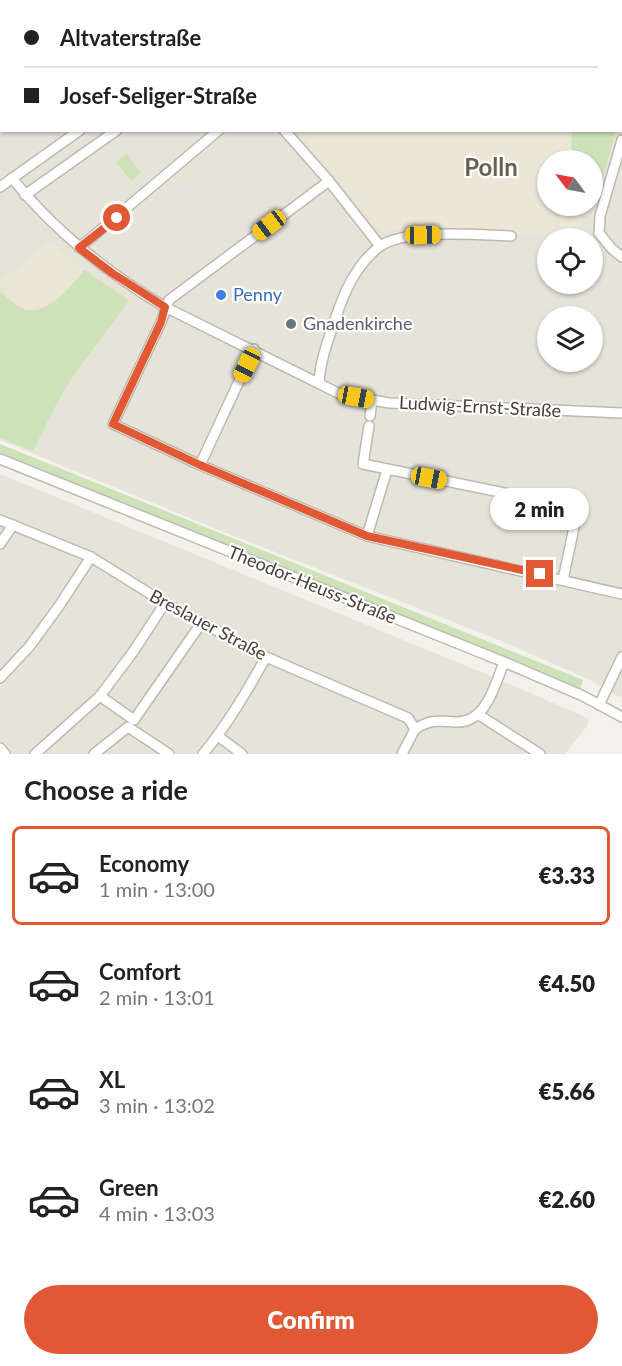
<!DOCTYPE html>
<meta charset="utf-8">
<style>
:root{--surface:#fff;--page:#f2f2f2;--text:#222;--muted:#767676;--line:#e0e0e0;--accent:#e15934}
body{margin:0;font-family:Lato,sans-serif;background:var(--page);color:var(--text);height:100vh;display:flex;flex-direction:column;font-size:22px;white-space:nowrap}
*{box-sizing:border-box;margin:0}
p{font-size:20px;color:var(--muted)}
.icon{flex:none;width:33px;height:33px;fill:none;stroke:currentColor;stroke-width:2;stroke-linecap:round;stroke-linejoin:round}
.map{position:relative;height:754px;overflow:hidden}
.panel{display:flex;flex-direction:column;background:var(--surface);flex:1}
.panel>*{flex:none}
.guide{position:absolute;left:0px;top:0px;width:622px;height:132px;box-shadow:0 2px 4px #0004;display:grid;align-content:center;height:132px;padding:0 24px;background:var(--surface)}
.needle{width:39px;rotate:302deg}
.fabs{position:absolute;left:537px;top:150px;display:grid;gap:12px}
.fabs a{display:grid;place-items:center;width:66px;height:66px;border-radius:50%;background:var(--surface);box-shadow:0 2px 4px #0004;font-size:30px}
.end{position:absolute;width:27px;height:27px;margin:-14px;border:8px solid #e15934;background:#fff;box-shadow:0 0 0 3px #fff}
.from{border-radius:50%}
.bubble{position:absolute;height:42px;border-radius:21px;background:var(--surface);box-shadow:0 2px 4px #0004;font-size:20px;font-weight:800;line-height:42px;text-align:center}
.car{position:absolute;width:18px;height:36px;margin:-18px -9px;border-radius:8px;box-shadow:0 0 4px 2px #0007;background:linear-gradient(#f5c518 24%,#345 0 40%,#f5c518 0 76%,#345 0 86%,#f5c518 0)}
.guide b{display:flex;align-items:center;gap:21px;height:57px;font-size:22px}
.guide b+b{border-top:2px solid var(--line)}
.guide i{width:15px;height:15px;background:var(--text)}
ul{padding:0;list-style:none}
li{display:flex;align-items:center;gap:18px;height:99px;margin:0 12px 9px;padding:0 12px;border:3px solid transparent;border-radius:9px}
li div{flex:1}
li b{display:block;font-size:22px}
li em{font-style:normal;font-weight:800}
li.current{border-color:var(--accent)}
li>.icon{width:54px;height:54px;stroke-width:1.5}
h2{padding:0 24px;font-size:27px;line-height:72px}
.primary-button{display:flex;gap:12px;margin-top:auto;padding:12px 24px}
.primary-button a{flex:1;height:69px;border-radius:36px;background:var(--accent);color:#fff;font-size:24px;font-weight:800;line-height:69px;text-align:center}
.map>svg:first-child{display:block}
.residential{fill:#e6e3d9;fill-rule:evenodd}
.industrial{fill:#e6e3df}
.education{fill:#ebe6d6}
.green{fill:#cde2b8}
.parking{fill:#e2e1de}
.lines{fill:none;stroke-linecap:round;stroke-linejoin:round}
.minor-casing{stroke:#beb9ae;stroke-width:12}
.minor{stroke:#fff;stroke-width:9}
.route{stroke:#e15934;stroke-width:8}
.shop-dot{fill:#3f7fe0;stroke:#fff;stroke-width:2}
.worship-dot{fill:#6b7280;stroke:#fff;stroke-width:2}
.labels{text-anchor:middle;stroke-width:4.5;stroke-linejoin:round;paint-order:stroke}
.shop-label{font-size:18px;fill:#366cbe;stroke:#fff;text-anchor:start}
.worship-label{font-size:18px;fill:#5b616d;stroke:#fff;text-anchor:start}
.street-label{font-size:18px;fill:#464239;stroke:#fff}
.district-label{font-size:24px;font-weight:bold;fill:#686052;stroke:#fff}
</style>
<div class="map">
<svg width="622" height="754" viewBox="0 0 622 754">
<rect width="100%" height="100%" fill="#f3f1ea"/>
<!-- residential -->
<g class="residential">
<path d="M0,0h622v698l-34,-19 -94,-41 -280,-110 -214,-88zM2,2h619v128h-619zM548,160h44v46h-44zM548,238h44v46h-44zM548,316h44v46h-44z"/>
<path d="M0,474l488,201 100,43 -1,8 -22,28h-565z"/>
</g>
<!-- industrial -->
<g class="industrial">
<path d="M199,172l7,8 -1,1 -24,21 -10,-13 5,-5 4,4z"/>
<path d="M224,211l11,15 -2,2 3,5 23,-17 5,6 -29,21 -19,-26z"/>
</g>
<!-- education -->
<g class="education">
<path d="M303,130l269,1 -1,29h-23v46h39l-5,10 -3,22 -135,-11h-29l-33,6 -82,-100z"/>
<path d="M50,241l34,29 -13,19 -30,20 -16,1 -12,-5 -13,-19v-5z"/>
</g>
<!-- green -->
<g class="green">
<path d="M283,0h117l1,1h-120z"/>
<path d="M572,131h44l-17,59 -6,5 -1,-35h-21z"/>
<path d="M127,154l14,19 -10,8 -15,-19z"/>
<path d="M84,270l45,30c-16,24 -34,45 -50,68 -19,26 -32,55 -46,83l-33,-13v-146c8,5 13,13 23,17 23,9 49,-23 61,-39z"/>
<path d="M0,444l583,236 -3,9 -74,-32 -506,-203z"/>
</g>
<!-- parking -->
<path class="parking" d="M101,131h25l-88,61 -9,-10z"/>
<g class="lines">
<defs>
<g id="minor">
<path d="M159,0l1,2"/>
<path d="M463,0l2,2"/>
<path d="M8,2l1,-2"/>
<path d="M129,2l3,-2"/>
<path d="M264,2l2,-2"/>
<path d="M486,2l1,-2"/>
<path d="M538,2l1,-2"/>
<path d="M585,2l1,-2"/>
<path d="M0,12l2,-2"/>
<path d="M621,19l1,-2"/>
<path d="M0,20l2,2"/>
<path d="M621,70h1"/>
<path d="M0,112l2,-1"/>
<path d="M284,130l45,51 51,65"/>
<path d="M622,140l-22,76 -1,17 13,16 10,8"/>
<path d="M12,178c43,54 94,94 153,129l175,87 49,9 233,10"/>
<path d="M329,181l-160,119 -8,22 -48,102 87,41 167,71 255,58"/>
<path d="M0,187l80,-57"/>
<path d="M25,195l92,-65"/>
<path d="M79,248l140,-118"/>
<path d="M319,383c1,-23 10,-45 17,-66 8,-25 22,-54 43,-70 25,-19 101,-12 132,-11"/>
<path d="M370,416l2,-16"/>
<path d="M369,426l-6,38 215,44 -15,72"/>
<path d="M0,459l504,203 79,34 39,21"/>
<path d="M200,465l54,-116"/>
<path d="M0,520l91,37 74,46 101,54 142,61 7,11"/>
<path d="M367,536l20,-66"/>
<path d="M0,544l13,-19"/>
<path d="M0,678l29,-31 30,-41 32,-49"/>
<path d="M100,696l34,24 68,-98"/>
<path d="M599,705l23,-48"/>
<path d="M479,715l61,39"/>
<path d="M415,729c17,-10 22,-8 40,-7 31,2 40,-37 49,-60"/>
<path d="M218,736l24,18"/>
<path d="M0,748l5,6"/>
<path d="M35,754l65,-58 33,-44 32,-49"/>
<path d="M94,754l34,-27 41,27"/>
<path d="M203,754c25,-30 44,-63 63,-97"/>
<path d="M402,754l13,-25"/>
</g>
</defs>
<!-- minor casing -->
<use href="#minor" class="minor-casing"/>
<!-- minor -->
<use href="#minor" class="minor"/>
</g>
<g class="lines">
<!-- route -->
<path class="route" d="M117,218l-38,30 33,25 53,34 -4,15 -48,102 87,41 167,71 173,38"/>
</g>
<!-- markers -->
<circle class="shop-dot" cx="221" cy="295" r="6"/>
<circle class="worship-dot" cx="291" cy="324" r="6"/>
<g class="labels">
<!-- shop labels -->
<g class="shop-label">
<text x="233" y="301">Penny</text>
</g>
<!-- worship labels -->
<g class="worship-label">
<text x="303" y="330">Gnadenkirche</text>
</g>
<!-- street labels -->
<g class="street-label">
<text transform="translate(480 407) rotate(3)" y="6">Ludwig-Ernst-Straße</text>
<text transform="translate(312 585) rotate(22)" y="6">Theodor-Heuss-Straße</text>
<text transform="translate(208 625) rotate(28)" y="6">Breslauer Straße</text>
</g>
<!-- district labels -->
<g class="district-label">
<text x="491" y="176">Polln</text>
</g>
</g>
</svg>
<div class="fabs">
<a><svg class="needle" viewBox="-14 -14 28 28"><path d="M0-13l5 13h-10z" fill="#e53935"/><path d="M0 13l5-13h-10z" fill="#767676"/></svg></a>
<a><svg class="icon" aria-label="locate" viewBox="0 0 24 24"><circle cx="12" cy="12" r="6"/><path d="M12 2v4M12 18v4M2 12h4M18 12h4"/></svg></a>
<a><svg class="icon" aria-label="layers" viewBox="0 0 24 24"><path d="M12 4l9 5-9 5-9-5zM3 14l9 5 9-5"/></svg></a>
</div>
<i class="end from" style="left:117px;top:218px"></i>
<i class="end" style="left:540px;top:574px"></i>
<div class="bubble" style="left:490px;top:488px;width:99px">2 min</div>
<i class="car" style="left:269px;top:225px;rotate:233deg"></i>
<i class="car" style="left:423px;top:235px;rotate:89deg"></i>
<i class="car" style="left:247px;top:365px;rotate:206deg"></i>
<i class="car" style="left:356px;top:397px;rotate:101deg"></i>
<i class="car" style="left:429px;top:478px;rotate:101deg"></i>
<div class="guide">
<b><i class="from"></i>Altvaterstraße</b>
<b><i></i>Josef-Seliger-Straße</b>
</div>
</div>
<section class="panel">
<h2>Choose a ride</h2>
<ul>
<li class="current"><svg class="icon" aria-label="car" viewBox="0 0 24 24"><path d="M5 17H2v-5l4-1 3-4h7l3 4 3 1v5h-3M9 17h6M6 11h13"/><circle cx="7" cy="17" r="2"/><circle cx="17" cy="17" r="2"/></svg><div><b>Economy</b><p>1 min · 13:00</p></div><em>€3.33</em></li>
<li><svg class="icon" aria-label="car" viewBox="0 0 24 24"><path d="M5 17H2v-5l4-1 3-4h7l3 4 3 1v5h-3M9 17h6M6 11h13"/><circle cx="7" cy="17" r="2"/><circle cx="17" cy="17" r="2"/></svg><div><b>Comfort</b><p>2 min · 13:01</p></div><em>€4.50</em></li>
<li><svg class="icon" aria-label="car" viewBox="0 0 24 24"><path d="M5 17H2v-5l4-1 3-4h7l3 4 3 1v5h-3M9 17h6M6 11h13"/><circle cx="7" cy="17" r="2"/><circle cx="17" cy="17" r="2"/></svg><div><b>XL</b><p>3 min · 13:02</p></div><em>€5.66</em></li>
<li><svg class="icon" aria-label="car" viewBox="0 0 24 24"><path d="M5 17H2v-5l4-1 3-4h7l3 4 3 1v5h-3M9 17h6M6 11h13"/><circle cx="7" cy="17" r="2"/><circle cx="17" cy="17" r="2"/></svg><div><b>Green</b><p>4 min · 13:03</p></div><em>€2.60</em></li>
</ul>
<div class="primary-button"><a>Confirm</a></div>
</section>
